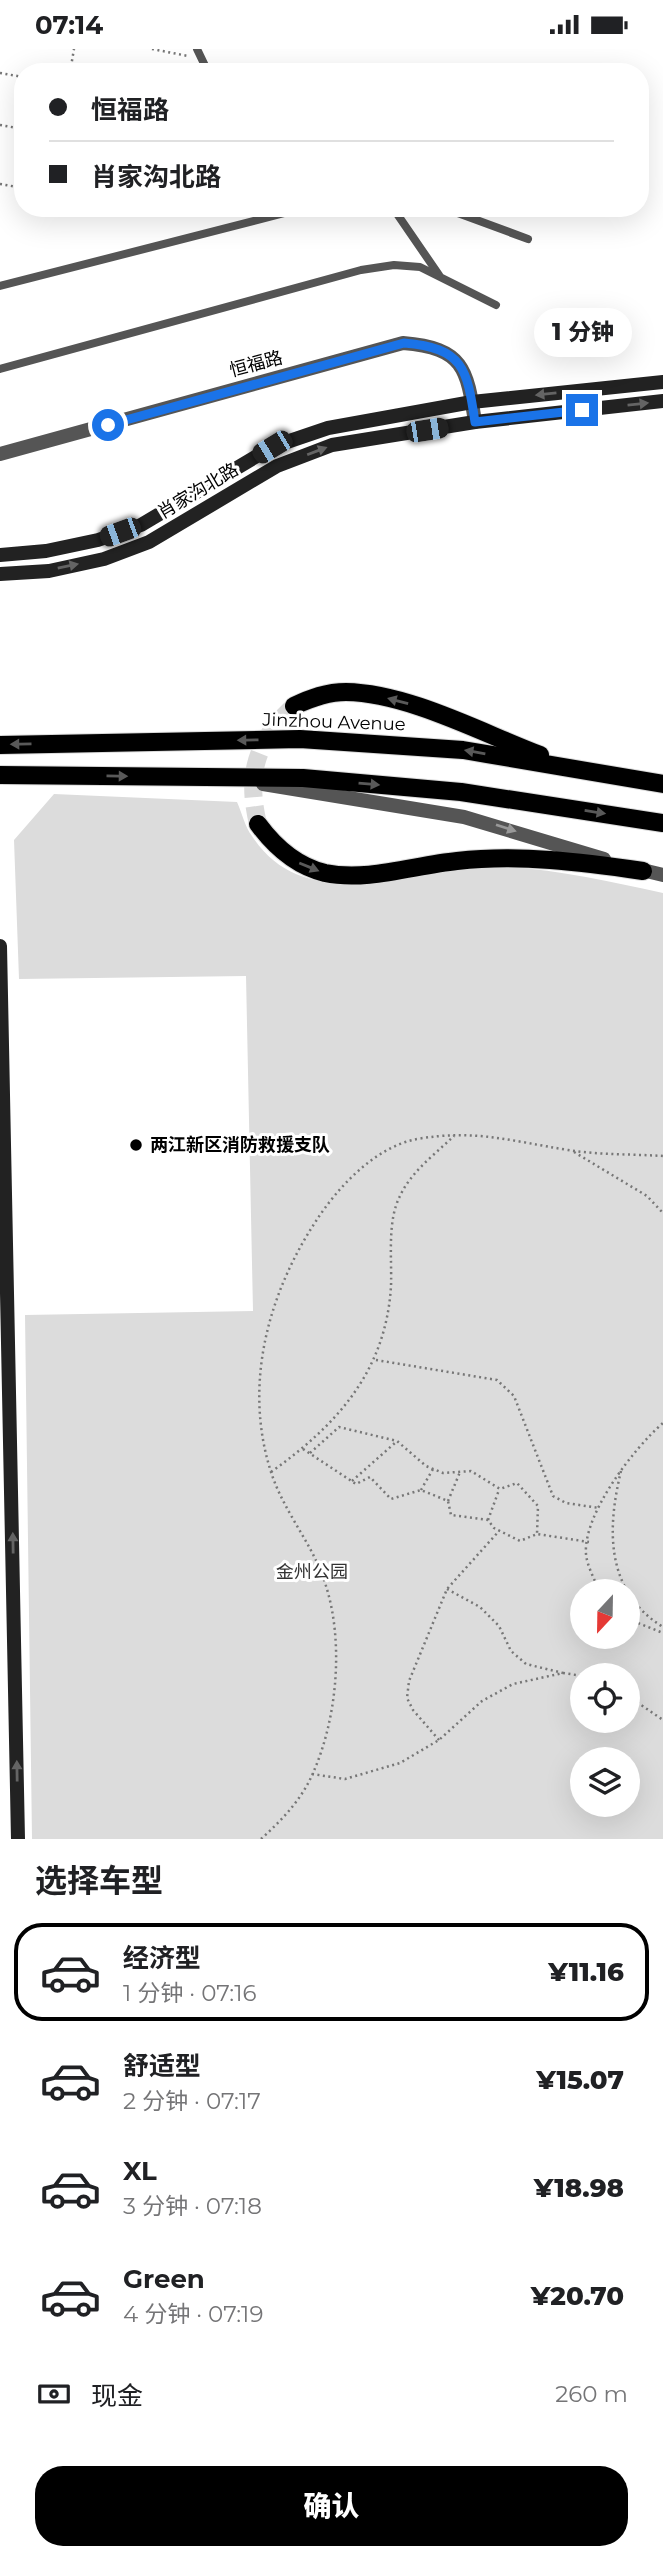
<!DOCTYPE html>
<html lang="zh">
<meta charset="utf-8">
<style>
:root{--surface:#fff;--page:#f6f6f6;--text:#202124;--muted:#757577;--line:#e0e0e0;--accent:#000}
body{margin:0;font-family:Montserrat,"Noto Sans SC",sans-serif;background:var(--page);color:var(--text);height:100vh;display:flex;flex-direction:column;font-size:26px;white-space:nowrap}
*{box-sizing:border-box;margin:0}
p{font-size:23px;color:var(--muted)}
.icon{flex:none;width:38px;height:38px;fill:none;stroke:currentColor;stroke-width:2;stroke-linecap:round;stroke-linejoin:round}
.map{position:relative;height:1790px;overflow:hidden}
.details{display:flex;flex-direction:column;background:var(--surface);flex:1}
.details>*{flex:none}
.top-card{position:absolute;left:14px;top:14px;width:635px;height:154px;border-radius:28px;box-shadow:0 7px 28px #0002;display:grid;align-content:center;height:154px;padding:0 35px;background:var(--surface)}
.needle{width:46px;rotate:202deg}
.controls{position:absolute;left:570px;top:1530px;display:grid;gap:14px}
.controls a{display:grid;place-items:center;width:70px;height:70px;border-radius:50%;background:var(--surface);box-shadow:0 7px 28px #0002;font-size:35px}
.end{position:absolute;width:32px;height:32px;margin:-16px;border:9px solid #1a73e8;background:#fff;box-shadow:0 0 0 4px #fff}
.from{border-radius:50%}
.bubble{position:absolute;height:49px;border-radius:24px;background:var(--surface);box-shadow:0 7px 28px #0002;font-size:23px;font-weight:800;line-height:49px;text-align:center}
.car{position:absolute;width:21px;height:42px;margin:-21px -10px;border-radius:9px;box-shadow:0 0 5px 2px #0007;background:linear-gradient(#222 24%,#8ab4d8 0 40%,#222 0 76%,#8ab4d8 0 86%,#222 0)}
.top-card b{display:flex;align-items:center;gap:24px;height:66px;font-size:26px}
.top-card b+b{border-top:2px solid var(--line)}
.top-card i{width:18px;height:18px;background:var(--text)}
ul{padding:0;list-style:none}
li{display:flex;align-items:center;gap:21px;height:98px;margin:0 14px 10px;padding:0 21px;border:4px solid transparent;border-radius:28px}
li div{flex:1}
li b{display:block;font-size:26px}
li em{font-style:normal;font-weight:800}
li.selected{border-color:var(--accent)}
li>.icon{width:63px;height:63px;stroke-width:1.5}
h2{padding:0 35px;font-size:32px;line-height:84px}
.pay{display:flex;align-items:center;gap:18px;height:77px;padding:0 35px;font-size:26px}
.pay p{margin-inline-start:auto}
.cta{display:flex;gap:14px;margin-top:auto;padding:14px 35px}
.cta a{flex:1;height:80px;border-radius:28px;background:var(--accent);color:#fff;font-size:28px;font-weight:800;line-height:80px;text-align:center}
.status{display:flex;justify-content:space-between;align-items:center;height:49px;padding:0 35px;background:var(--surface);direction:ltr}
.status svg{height:19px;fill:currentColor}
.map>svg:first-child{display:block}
.green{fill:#dcdcdc;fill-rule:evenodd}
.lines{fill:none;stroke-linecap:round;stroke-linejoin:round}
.primary-tunnel{stroke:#d9d9d9;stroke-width:18;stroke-dasharray:18 9;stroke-linecap:butt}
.primary-casing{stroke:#dbdbdb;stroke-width:20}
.path{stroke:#777;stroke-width:2.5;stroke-dasharray:2 3.5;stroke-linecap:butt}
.service{stroke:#555;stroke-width:8}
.tertiary{stroke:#555;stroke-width:14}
.secondary{stroke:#222;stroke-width:14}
.primary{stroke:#000;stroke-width:18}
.oneway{fill:#646464}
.oneway2{fill:#595959}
.oneway3{fill:#999}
.route{stroke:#1a73e8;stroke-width:9}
.poi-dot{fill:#000;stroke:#fff;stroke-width:2.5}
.labels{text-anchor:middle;stroke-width:6;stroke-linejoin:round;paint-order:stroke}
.street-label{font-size:18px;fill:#000;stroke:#fff}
.poi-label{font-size:18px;font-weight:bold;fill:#000;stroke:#fff;text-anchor:start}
.park-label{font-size:18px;fill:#333;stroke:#fff}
</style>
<div class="status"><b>07:14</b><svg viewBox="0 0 49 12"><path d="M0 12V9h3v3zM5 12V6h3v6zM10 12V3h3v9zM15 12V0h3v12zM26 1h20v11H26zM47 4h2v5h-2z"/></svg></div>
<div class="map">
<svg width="663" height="1790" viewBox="0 0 663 1790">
<rect width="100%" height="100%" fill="#fff"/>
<!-- green -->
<path class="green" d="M54,745l183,8c5,11 8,25 15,34 56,87 173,27 254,31 53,3 105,15 157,26v946h-631l-7,-524 228,-4 -7,-335 -227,3 -5,-139zM583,1542h45v45h-45zM583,1626h45v45h-45zM583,1710h45v45h-45z"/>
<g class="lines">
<!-- primary-tunnel -->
<path class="primary-tunnel" d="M258,775c-12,-50 -2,-83 36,-118"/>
<defs>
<g id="primary">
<path d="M294,657c17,-8 33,-14 52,-14 62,1 136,41 194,63"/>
<path d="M0,696l300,-6 163,11 200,34"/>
<path d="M0,726l303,3 158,14 202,31"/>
<path d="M258,775c17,23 38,42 67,49 42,9 90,-8 132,-12 62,-7 125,1 186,10"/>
</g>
</defs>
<!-- primary casing -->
<use href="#primary" class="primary-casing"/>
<!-- path -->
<g class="path">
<path d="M152,0l36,7"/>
<path d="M70,23l4,-23"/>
<path d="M0,24l23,4"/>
<path d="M0,76l23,4"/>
<path d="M0,135l23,4"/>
<path d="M574,1103l73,44 16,17"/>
<path d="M376,1311l121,20 17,16 39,100 13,7 33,5"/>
<path d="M303,1400l53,35 14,-7 21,22 30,-9 27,11 3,14 37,5 6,8 26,13 17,-7 52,8"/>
<path d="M310,1404l29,-26 58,14 29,25 17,7 28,-2 29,18 17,-6 21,23 -1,28"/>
<path d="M621,1422c-14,58 -16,120 42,156"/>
<path d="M271,1423c66,-47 115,-101 120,-186 1,-28 -4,-65 9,-90 11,-24 35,-42 54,-60"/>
<path d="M352,1432l44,-39"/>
<path d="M421,1441l12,-21"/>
<path d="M448,1452l12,-29"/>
<path d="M488,1471l11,-30"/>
<path d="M447,1540l33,18 19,19 12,25 15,13 37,9"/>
<path d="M599,1542c-4,-11 -12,-25 -13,-37 -3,-40 48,-106 77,-131"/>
<path d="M628,1570l35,14"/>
<path d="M628,1647l35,24"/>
<path d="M439,1691l-26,-30 -6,-12 2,-17 38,-92 52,-58"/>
<path d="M312,1725l33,5 55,-16 39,-23 43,-39 31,-17 50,-11 20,3"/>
<path d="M261,1790c21,-19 41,-40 52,-66 24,-54 31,-130 13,-187 -12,-41 -42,-73 -55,-114 -28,-87 -3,-178 45,-251 22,-34 59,-74 101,-82 58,-10 94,2 151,11 31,5 64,4 95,6"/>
</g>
<!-- service -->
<g class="service">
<path d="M197,0l11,23"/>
<path d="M393,159l46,67"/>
<path d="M444,159l84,31"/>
<path d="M0,237l304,-78"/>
<path d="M0,320l361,-99 33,-5 26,2 76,38"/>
</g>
<!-- tertiary -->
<g class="tertiary">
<path d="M0,405l403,-111c61,5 64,26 72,79"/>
<path d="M263,735l201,33 140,42"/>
<path d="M634,819l29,7"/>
</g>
<!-- secondary -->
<g class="secondary">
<path d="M0,506l46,-4 52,-11 43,-15 131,-78 56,-19 144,-26 191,-20"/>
<path d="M0,525l49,-3 55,-12 45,-17 128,-76 55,-21 143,-23 188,-21"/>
<path d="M0,897l18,893"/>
</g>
<!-- primary -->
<use href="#primary" class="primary"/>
</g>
<!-- one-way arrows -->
<defs><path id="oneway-solid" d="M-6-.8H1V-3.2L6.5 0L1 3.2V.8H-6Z" transform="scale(1.75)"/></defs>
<g class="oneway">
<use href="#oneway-solid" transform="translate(546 345) rotate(174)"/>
<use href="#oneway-solid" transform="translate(638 355) rotate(-6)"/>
<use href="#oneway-solid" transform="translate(317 402) rotate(-21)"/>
<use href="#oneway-solid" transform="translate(68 517) rotate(-12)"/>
<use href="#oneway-solid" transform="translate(13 1494) rotate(-91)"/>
<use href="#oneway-solid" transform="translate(17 1722) rotate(-91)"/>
</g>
<g class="oneway2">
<use href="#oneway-solid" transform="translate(398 652) rotate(-165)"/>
<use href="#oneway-solid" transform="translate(248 691) rotate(179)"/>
<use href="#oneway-solid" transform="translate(21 695) rotate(179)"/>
<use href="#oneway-solid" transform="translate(475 703) rotate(-170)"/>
<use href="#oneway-solid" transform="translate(117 727) rotate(1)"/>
<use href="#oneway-solid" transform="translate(369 735) rotate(5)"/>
<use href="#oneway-solid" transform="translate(595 763) rotate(9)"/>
<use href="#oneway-solid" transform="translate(309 818) rotate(22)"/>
</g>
<use class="oneway3" href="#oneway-solid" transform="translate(506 779) rotate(18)"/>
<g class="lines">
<!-- route -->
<path class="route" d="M108,376l296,-82c60,5 63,26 71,79l107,-12"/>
</g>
<!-- markers -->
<circle class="poi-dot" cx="136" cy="1096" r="7"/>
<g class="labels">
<!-- street labels -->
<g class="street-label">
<text transform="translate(256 315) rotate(-15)" y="6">恒福路</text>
<text transform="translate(198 442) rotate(-31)" y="6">肖家沟北路</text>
<text transform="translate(334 673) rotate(2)" y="6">Jinzhou Avenue</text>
</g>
<!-- poi labels -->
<g class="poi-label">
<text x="150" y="1102">两江新区消防救援支队</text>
</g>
<!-- park labels -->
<g class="park-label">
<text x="312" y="1529">金州公园</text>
</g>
</g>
</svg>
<div class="controls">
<a><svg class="needle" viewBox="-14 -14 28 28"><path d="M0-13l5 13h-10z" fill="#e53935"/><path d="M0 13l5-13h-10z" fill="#757577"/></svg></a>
<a><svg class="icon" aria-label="locate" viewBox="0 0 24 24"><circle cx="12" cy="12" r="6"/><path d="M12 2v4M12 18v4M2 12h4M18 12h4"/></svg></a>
<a><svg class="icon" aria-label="layers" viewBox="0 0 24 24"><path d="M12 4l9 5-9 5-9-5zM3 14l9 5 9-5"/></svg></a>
</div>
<i class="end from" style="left:108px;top:376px"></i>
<i class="end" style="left:582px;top:361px"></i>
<div class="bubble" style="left:534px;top:259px;width:98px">1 分钟</div>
<i class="car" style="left:427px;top:381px;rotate:81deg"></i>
<i class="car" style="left:272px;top:398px;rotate:239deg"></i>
<i class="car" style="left:120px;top:483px;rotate:250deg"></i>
<div class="top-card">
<b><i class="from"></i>恒福路</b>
<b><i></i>肖家沟北路</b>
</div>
</div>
<section class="details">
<h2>选择车型</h2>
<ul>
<li class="selected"><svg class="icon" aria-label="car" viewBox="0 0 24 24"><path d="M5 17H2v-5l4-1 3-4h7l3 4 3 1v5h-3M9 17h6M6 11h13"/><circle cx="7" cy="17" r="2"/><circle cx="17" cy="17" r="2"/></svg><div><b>经济型</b><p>1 分钟 · 07:16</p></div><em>¥11.16</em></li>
<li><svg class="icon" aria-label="car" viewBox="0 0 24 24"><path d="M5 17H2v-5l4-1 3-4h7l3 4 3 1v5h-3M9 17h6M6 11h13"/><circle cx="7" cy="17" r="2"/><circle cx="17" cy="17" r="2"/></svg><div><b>舒适型</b><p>2 分钟 · 07:17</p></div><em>¥15.07</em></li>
<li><svg class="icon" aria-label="car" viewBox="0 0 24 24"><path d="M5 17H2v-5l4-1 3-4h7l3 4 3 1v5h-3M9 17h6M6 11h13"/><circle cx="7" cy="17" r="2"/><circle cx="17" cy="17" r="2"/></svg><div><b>XL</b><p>3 分钟 · 07:18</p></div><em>¥18.98</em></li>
<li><svg class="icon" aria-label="car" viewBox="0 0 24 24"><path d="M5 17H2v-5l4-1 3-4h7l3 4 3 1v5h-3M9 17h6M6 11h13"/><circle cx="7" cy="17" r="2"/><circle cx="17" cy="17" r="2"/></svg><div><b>Green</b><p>4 分钟 · 07:19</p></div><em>¥20.70</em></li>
</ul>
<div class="pay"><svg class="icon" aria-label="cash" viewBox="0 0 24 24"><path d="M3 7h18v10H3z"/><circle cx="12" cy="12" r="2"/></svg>现金<p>260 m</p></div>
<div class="cta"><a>确认</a></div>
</section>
